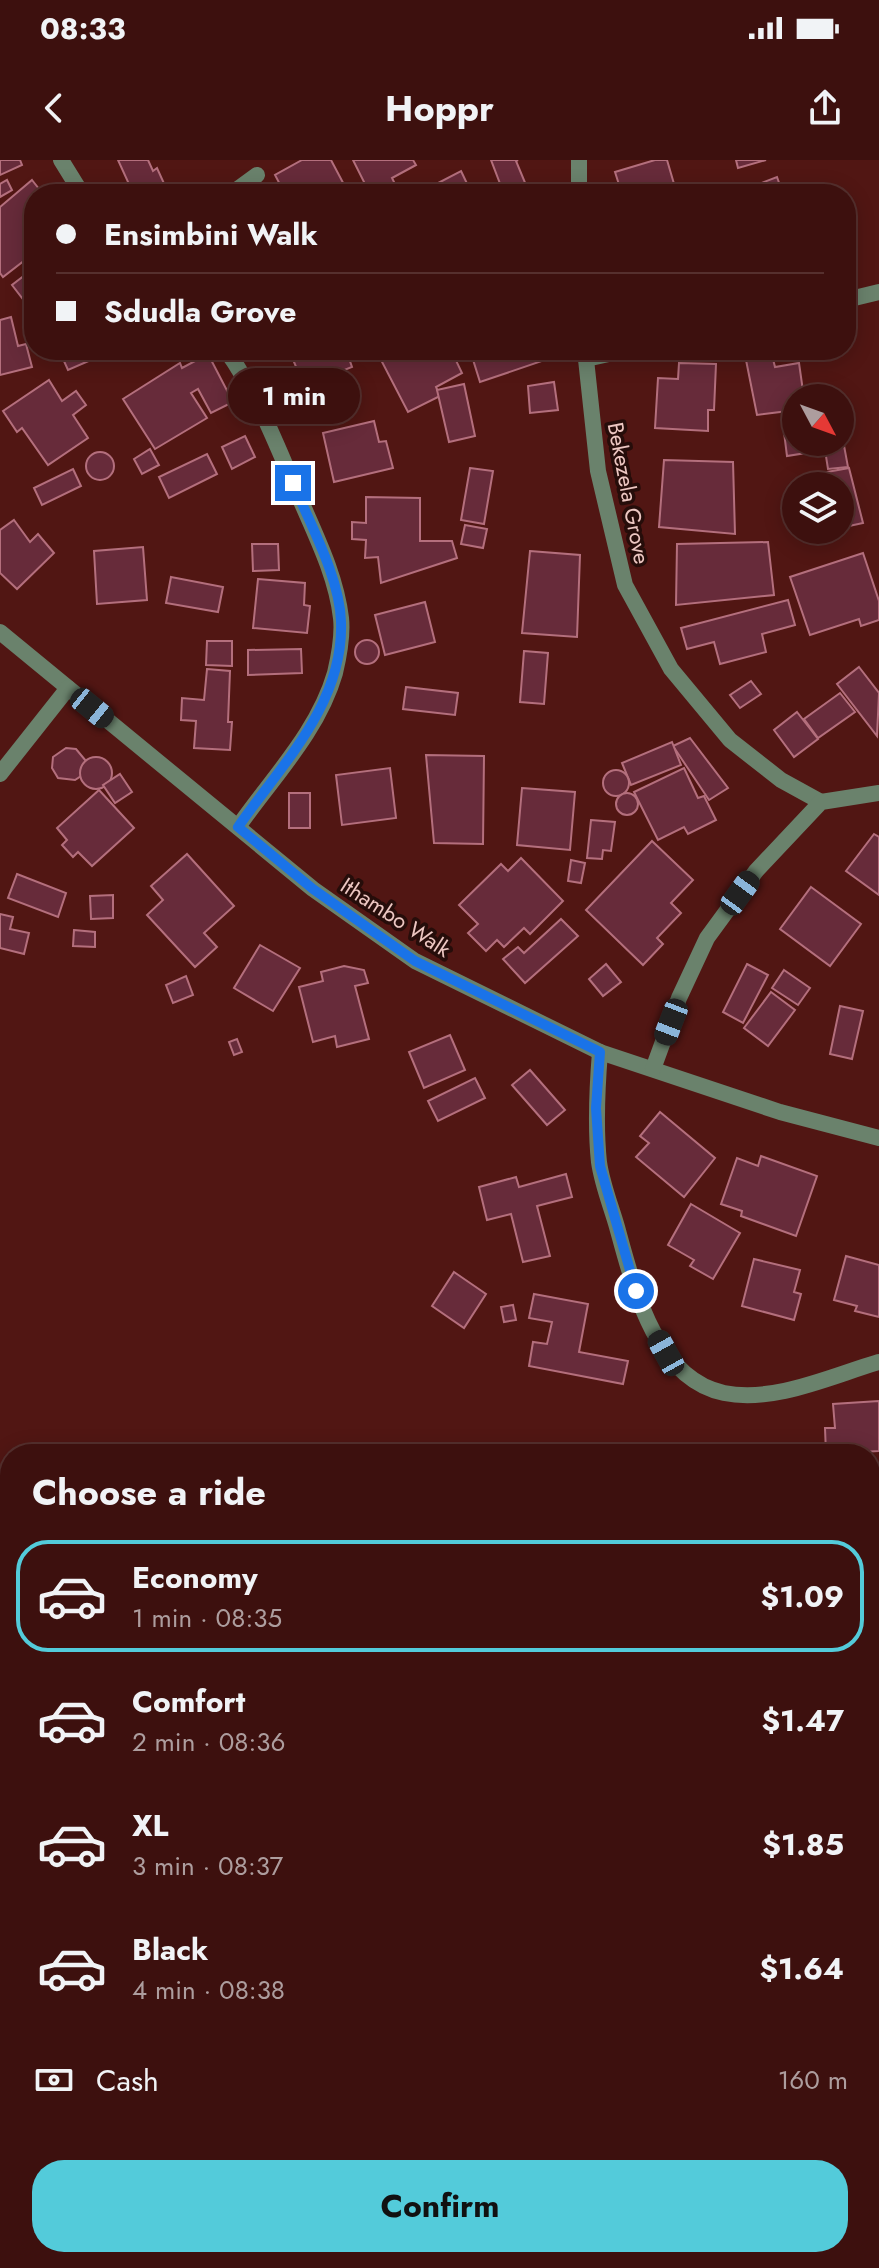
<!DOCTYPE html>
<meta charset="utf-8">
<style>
:root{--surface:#3d100e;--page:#481e1c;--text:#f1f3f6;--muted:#ad9d9e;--line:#56302e;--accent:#53cbda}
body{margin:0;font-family:Jost,sans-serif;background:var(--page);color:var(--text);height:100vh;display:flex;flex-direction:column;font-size:30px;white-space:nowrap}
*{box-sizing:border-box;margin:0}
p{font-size:26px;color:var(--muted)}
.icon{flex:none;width:44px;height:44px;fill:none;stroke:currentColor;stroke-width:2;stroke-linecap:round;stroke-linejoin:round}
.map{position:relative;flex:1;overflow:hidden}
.panel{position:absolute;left:0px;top:1284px;width:880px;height:824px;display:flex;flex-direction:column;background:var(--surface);border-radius:32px 32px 0 0;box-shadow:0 4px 20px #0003,0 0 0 2px var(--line)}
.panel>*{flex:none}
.guide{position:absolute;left:24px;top:24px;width:832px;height:176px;border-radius:32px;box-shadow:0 4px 20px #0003,0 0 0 2px var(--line);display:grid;align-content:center;height:176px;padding:0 32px;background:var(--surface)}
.needle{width:52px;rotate:131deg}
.tools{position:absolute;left:782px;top:224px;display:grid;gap:16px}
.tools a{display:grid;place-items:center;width:72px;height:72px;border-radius:50%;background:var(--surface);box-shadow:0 4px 20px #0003,0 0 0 2px var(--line);font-size:40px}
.end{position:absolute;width:36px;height:36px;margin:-18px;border:10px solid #1a73e8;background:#fff;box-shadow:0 0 0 4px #fff}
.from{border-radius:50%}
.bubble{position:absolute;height:56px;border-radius:28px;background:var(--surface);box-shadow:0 4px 20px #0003,0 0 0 2px var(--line);font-size:26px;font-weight:700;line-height:56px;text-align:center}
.car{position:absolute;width:24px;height:48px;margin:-24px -12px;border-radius:10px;box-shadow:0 0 6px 2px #0007;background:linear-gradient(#222 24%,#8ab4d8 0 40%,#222 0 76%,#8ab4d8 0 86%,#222 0)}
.guide b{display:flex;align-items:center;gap:28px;height:76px;font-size:30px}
.guide b+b{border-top:2px solid var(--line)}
.guide i{width:20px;height:20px;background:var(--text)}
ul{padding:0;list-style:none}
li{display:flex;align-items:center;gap:24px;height:112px;margin:0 16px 12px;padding:0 16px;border:4px solid transparent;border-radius:32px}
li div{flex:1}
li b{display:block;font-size:30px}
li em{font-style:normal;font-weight:700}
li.active{border-color:var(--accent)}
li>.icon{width:72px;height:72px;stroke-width:1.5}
h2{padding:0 32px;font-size:36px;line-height:96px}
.pay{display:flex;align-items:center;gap:20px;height:88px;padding:0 32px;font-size:30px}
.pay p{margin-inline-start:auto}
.cta{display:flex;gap:16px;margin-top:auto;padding:16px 32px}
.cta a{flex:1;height:92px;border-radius:32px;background:var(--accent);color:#111;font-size:32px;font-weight:700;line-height:92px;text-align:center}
.status{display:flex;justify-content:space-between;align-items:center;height:56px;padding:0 40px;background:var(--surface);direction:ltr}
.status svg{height:22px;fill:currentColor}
header{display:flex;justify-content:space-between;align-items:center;height:104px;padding:0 32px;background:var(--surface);font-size:36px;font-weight:700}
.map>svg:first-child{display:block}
.green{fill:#633732}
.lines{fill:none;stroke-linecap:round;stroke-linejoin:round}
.stream{stroke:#2f7d87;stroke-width:14}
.building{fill:#672b3a;stroke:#b46f7d;stroke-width:2}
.lane{stroke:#6a826c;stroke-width:16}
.street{stroke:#6a826c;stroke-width:16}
.route{stroke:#1a73e8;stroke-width:10}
.labels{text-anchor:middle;stroke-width:7;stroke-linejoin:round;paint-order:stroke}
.street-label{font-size:22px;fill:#edc7c2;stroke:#260d0a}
</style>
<div class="status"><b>08:33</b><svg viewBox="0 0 49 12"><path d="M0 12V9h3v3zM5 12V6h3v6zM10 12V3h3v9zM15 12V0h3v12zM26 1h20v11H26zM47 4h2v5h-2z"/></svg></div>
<header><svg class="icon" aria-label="back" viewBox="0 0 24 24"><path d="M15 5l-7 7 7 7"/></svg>Hoppr<svg class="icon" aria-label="share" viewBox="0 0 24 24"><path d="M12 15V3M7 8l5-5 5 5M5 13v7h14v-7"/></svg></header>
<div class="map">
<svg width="879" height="2108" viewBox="0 0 879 2108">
<rect width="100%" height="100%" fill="#511613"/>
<!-- green -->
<g class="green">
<path d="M0,1383l10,2v329l-10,4z"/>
<path d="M879,1410v164l-9,3v-164z"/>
</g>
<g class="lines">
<!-- stream -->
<g class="stream">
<path d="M0,1531l10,1"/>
<path d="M870,1560l9,-2"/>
<path d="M77,2108l16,-10"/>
</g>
</g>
<!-- building -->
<g class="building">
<path d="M0,0h20l2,5 -22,10z"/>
<path d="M118,0h30l5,11 4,-3 10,22 -7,4h-48l17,-10z"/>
<path d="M302,0h29l18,34h-64l-10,-19z"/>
<path d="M353,0h60l3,5 -24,13 5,10 -10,6h-7l-3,-6 -8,4z"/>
<path d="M491,0h27l-2,1 10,24 -22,9z"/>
<path d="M655,0h12l10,34h-55l-7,-22z"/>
<path d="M736,0h30l-28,8z"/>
<path d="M461,11l11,23h-55z"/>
<path d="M777,17l6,17h-50z"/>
<path d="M7,20l5,10 -12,7v-13z"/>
<path d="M32,20l11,14h-9v59l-31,24 -3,-4v-66z"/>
<path d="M34,108v35l-5,4 -17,-22z"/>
<path d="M11,157l7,29 8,-2 6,23 -32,8v-55z"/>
<path d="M59,190h55l-46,20z"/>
<path d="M289,190h57l6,17 -48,19z"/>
<path d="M397,190h54l11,23 -26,14 4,9 -32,16 -28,-54z"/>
<path d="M470,190h79l-10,3 3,8 -62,21z"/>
<path d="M208,194l25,48 -22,11 -13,-24 -7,4 16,25 -52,31 -32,-50 57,-36 2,5z"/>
<path d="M772,195l3,12 24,-4 5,35h-8v12l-39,5 -11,-55z"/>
<path d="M679,203l37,1 -2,46h-6v21l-53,-3 3,-50 20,1z"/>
<path d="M49,220l13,21 14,-10 10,14 -13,10 15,23 -40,27 -26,-37 -5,4 -14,-21z"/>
<path d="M554,222l4,28 -28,3 -2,-27z"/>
<path d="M464,224l11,52 -26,6 -12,-52z"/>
<path d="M374,261l5,21 7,-1 7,27 -59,14 -11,-49z"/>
<path d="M840,264l8,43 -20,2 -3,-19 -38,6 -3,-24 12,-2v12h44z"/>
<path d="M245,276l10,21 -23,12 -10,-22z"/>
<path d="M150,289l9,16 -17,9 -8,-15z"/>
<circle cx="100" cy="306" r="14"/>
<path d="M207,294l10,20 -48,24 -10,-21z"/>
<path d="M664,300l69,2 2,72 -76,-7z"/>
<path d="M470,308l23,3 -9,53 -23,-4z"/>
<path d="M849,308l14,55 -23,5v-42h-32l-3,-10z"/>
<path d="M73,309l8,17 -39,19 -8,-17z"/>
<path d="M366,337l54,1v43h32l5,17 -76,25 -3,-26 -13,1 1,-18 -14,-1v-17l14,1z"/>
<path d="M14,360l16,22 8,-8 16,19 -37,36 -17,-16v-43z"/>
<path d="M465,365l22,4 -4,19 -22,-4z"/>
<path d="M768,382l6,53 -98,10 1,-61z"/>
<path d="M252,384h26l1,26 -26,1z"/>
<path d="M143,387l4,53 -50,4 -3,-53z"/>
<path d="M530,391l50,4 -3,82 -55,-4z"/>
<path d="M863,393l16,48v19l-18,6 -2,-7 -49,16 -20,-58z"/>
<path d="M171,417l52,10 -5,25 -52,-9z"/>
<path d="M258,419l47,4 -1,22 6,1 -3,27 -54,-5z"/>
<path d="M788,440l7,25 -33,9 4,18 -46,12 -6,-22 -27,7 -6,-21z"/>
<path d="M425,442l10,40 -50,13 -10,-40z"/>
<circle cx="367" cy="492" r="12"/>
<path d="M207,481h25v25l-26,-1z"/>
<path d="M301,489l1,24 -54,2v-25z"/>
<path d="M524,491l24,2 -4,51 -24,-2z"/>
<path d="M859,507l20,26 -2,43 -40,-52z"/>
<path d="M207,509l23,2 -2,51h4l-2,28 -36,-2 2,-27 -15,-1 1,-22 22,2z"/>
<path d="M751,521l10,13 -21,14 -10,-13z"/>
<path d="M406,527l52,6 -3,22 -52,-6z"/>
<path d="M840,533l15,19 -37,26 -14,-19z"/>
<path d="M797,552l21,27 -24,18 -20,-27z"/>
<path d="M690,578l38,50 -19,12 -36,-54z"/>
<path d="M672,582l9,23 -50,20 -9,-22z"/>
<path d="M66,588l10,1 10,12 -5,15 -6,4 -17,-2 -6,-10 1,-11z"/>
<path d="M426,595l58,1 -1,88 -49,-1z"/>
<circle cx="96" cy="613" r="16"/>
<path d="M390,608l6,50 -54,7 -6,-50z"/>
<path d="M684,608l14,30 6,-2 12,24 -28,14 -4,-7 -26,13 -24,-48z"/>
<circle cx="616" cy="623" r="13"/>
<path d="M120,614l12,18 -17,11 -12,-18z"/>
<path d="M522,628l53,4 -5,58 -53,-5z"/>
<path d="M99,630l35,38 -42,38 -14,-14 -5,5 -11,-12 5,-5 -10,-12z"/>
<rect x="289" y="633" width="21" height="35"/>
<circle cx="627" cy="644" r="11"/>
<path d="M591,660l24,2 -4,29 -8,-1 -1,9 -15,-1z"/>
<path d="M874,674l5,3v58l-33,-24z"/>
<path d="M652,681l41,39 -22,23 10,10 -24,25 6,6 -20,21 -57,-55z"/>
<path d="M187,694l47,52 -30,27 13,14 -22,20 -48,-52 16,-15 -12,-14z"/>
<path d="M521,698l42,43 -33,33 -6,-6 -20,19 -7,-7 -11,11 -18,-18 10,-9 -19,-19 42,-41 7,7z"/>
<path d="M571,700l14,3 -4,20 -13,-2z"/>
<path d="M17,714l49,19 -8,24 -50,-19z"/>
<path d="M811,727l50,37 -31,42 -50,-37z"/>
<path d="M113,735v23l-22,1 -1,-23z"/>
<path d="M0,754l13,3 -3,12 19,4 -5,21 -24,-6z"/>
<path d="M561,759l17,17 -53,47 -22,-24 15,-12 6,6z"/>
<path d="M74,770l21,2v15l-22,-1z"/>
<path d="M260,785l40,23 -27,43 -39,-23z"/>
<path d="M606,804l15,18 -18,14 -14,-17z"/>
<path d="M747,804l21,11 -25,48 -20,-11z"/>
<path d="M344,806l20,4 4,13 -13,3 14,53 -32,8 -2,-11 -22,6 -14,-55 24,-6 -2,-9z"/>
<path d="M784,810l26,18 -12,17 -26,-17z"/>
<path d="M186,816l7,19 -20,8 -7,-18z"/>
<path d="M771,832l24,18 -27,36 -24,-18z"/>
<path d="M840,846l23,5 -11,48 -22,-5z"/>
<path d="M450,875l15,35 -41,18 -15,-36z"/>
<path d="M237,879l5,13 -8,3 -5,-13z"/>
<path d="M530,910l35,40 -18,15 -35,-40z"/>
<path d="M475,918l10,20 -47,23 -10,-20z"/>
<path d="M660,952l55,46 -31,39 -48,-40 13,-14 -9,-7z"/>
<path d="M761,996l56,20 -21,60 -55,-20 1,-5 -21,-7 16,-46 21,8z"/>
<path d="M566,1014l6,23 -35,9 13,50 -27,6 -12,-48 -24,6 -8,-33 37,-10 3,10z"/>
<path d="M691,1044l49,29 -27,46 -23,-13 4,-6 -26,-15z"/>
<path d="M846,1096l33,9v52l-24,-6 2,-5 -23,-6z"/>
<path d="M754,1099l46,11 -6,22 7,2 -7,26 -52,-14z"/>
<path d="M454,1112l32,22 -22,34 -32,-22z"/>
<path d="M534,1134l54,10 -9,48 49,9 -5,23 -94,-18 4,-24 14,2 5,-22 -23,-4z"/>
<path d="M513,1145l3,15 -12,2 -3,-15z"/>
<path d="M879,1241v50l-53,3 -1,-26h10l-2,-24z"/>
<path d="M730,1285l21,9h-25z"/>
<path d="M873,1618l6,8v53l-9,7v-65z"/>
<path d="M879,1805v54l-9,6v-54z"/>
<path d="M10,1955v37l-10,-9v-17z"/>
<path d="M0,2012l10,10v33l-10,-10z"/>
<path d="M870,2012l9,3v58l-6,13 -3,-1z"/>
<path d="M281,2098h3l18,10h-27z"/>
<path d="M330,2098h38l-4,10h-11z"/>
<path d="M385,2098h74l-5,10h-74z"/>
<path d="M562,2098h29l-3,9z"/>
<path d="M630,2098h18l-3,10h-18z"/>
</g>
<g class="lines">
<!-- lane -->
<path class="lane" d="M231,34l26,-19"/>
<!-- street -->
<g class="street">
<path d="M61,0l21,34"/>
<path d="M579,0v34"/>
<path d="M846,140l33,-8"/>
<path d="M226,190c31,43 50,94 71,142 17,40 39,82 44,126 2,18 -2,38 -6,55 -17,59 -63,105 -97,154"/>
<path d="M585,190l13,121 27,114 46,84 59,71 51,40 40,22"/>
<path d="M586,199l41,-9"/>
<path d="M0,472l313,257 102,72 185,91 180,60 99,26"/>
<path d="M0,614l68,-86"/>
<path d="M600,892c-3,37 -5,73 -1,110 3,22 12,44 18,65 16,58 38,152 107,166 51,10 107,-17 155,-31"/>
<path d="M653,909l26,-71 28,-60 49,-67 65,-69 58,-9"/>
<path d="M870,1778l9,-6"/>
<path d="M681,2108l3,-10"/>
</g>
</g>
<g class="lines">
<!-- route -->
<path class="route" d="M293,323c17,41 47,95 48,139 3,82 -60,143 -103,205l75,62 102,72 185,91 -4,56 4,58 36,125"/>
</g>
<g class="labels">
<!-- street labels -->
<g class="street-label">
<text transform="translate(629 333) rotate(79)" y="8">Bekezela Grove</text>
<text transform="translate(396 757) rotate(33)" y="8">Ithambo Walk</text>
</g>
</g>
</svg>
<div class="tools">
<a><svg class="needle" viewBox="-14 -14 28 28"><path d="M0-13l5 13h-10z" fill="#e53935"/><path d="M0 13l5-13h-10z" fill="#ad9d9e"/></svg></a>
<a><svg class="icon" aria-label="layers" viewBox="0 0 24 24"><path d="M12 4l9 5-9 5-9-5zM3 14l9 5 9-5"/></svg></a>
</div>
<i class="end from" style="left:636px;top:1131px"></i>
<i class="end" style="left:293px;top:323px"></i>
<div class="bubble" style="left:228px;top:208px;width:132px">1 min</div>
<i class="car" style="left:92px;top:548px;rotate:129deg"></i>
<i class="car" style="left:740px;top:733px;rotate:36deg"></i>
<i class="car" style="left:671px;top:862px;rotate:201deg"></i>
<i class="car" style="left:666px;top:1193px;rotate:331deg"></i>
<div class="guide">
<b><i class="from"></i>Ensimbini Walk</b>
<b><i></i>Sdudla Grove</b>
</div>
<section class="panel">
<h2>Choose a ride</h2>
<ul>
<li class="active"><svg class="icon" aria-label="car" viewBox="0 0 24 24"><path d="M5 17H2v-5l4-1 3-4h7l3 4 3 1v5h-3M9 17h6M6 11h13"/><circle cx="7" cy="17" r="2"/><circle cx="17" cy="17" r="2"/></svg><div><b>Economy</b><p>1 min · 08:35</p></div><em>$1.09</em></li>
<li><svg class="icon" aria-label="car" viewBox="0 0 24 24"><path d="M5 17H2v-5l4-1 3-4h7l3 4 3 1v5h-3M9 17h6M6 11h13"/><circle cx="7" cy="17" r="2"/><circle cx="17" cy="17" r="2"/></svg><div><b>Comfort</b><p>2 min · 08:36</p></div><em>$1.47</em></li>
<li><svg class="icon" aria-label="car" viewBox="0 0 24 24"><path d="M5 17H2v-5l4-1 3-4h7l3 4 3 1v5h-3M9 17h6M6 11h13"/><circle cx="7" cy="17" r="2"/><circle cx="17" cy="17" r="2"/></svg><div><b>XL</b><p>3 min · 08:37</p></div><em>$1.85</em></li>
<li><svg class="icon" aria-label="car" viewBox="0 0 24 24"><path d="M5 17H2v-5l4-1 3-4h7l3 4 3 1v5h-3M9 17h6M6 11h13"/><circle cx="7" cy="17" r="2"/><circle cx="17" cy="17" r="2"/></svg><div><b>Black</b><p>4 min · 08:38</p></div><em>$1.64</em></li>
</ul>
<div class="pay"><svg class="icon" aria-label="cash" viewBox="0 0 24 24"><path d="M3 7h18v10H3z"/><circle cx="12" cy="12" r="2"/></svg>Cash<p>160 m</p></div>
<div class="cta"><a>Confirm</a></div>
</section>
</div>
